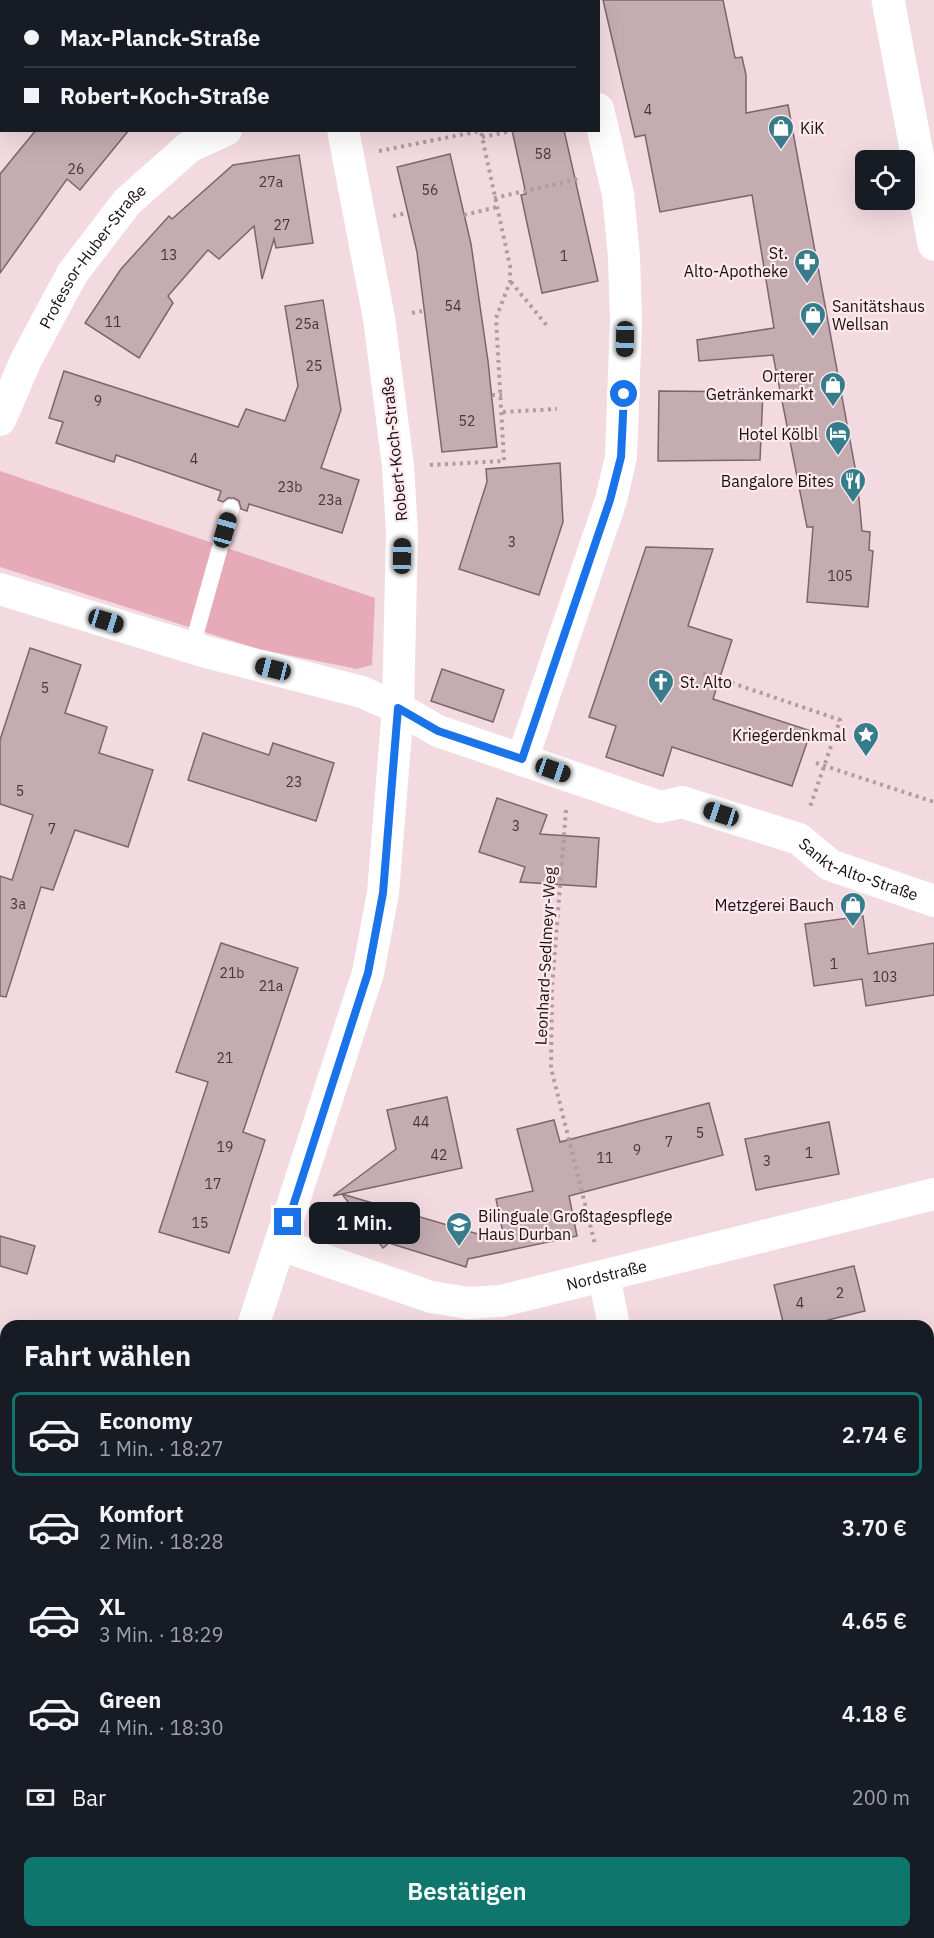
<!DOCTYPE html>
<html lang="de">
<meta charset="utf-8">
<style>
:root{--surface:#171b24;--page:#20242c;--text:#f1f3f6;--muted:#9ea1a6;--line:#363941;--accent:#0f766e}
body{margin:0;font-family:"IBM Plex Sans",sans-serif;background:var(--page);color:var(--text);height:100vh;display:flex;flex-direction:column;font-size:22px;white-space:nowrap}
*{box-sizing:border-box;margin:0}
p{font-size:20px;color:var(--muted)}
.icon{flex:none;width:33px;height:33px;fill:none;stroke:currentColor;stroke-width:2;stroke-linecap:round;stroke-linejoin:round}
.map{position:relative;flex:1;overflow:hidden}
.details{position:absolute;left:0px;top:1320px;width:934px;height:618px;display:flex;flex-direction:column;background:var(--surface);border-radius:18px 18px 0 0;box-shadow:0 6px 24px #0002}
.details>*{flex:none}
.hud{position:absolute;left:0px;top:0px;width:600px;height:132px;box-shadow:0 6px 24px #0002;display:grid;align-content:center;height:132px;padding:0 24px;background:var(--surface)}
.fabs{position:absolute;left:855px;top:150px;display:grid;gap:12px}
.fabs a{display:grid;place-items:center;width:60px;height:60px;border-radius:9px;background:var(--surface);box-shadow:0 6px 24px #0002;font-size:30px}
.end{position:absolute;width:27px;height:27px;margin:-14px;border:8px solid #1a73e8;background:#fff;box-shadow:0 0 0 3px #fff}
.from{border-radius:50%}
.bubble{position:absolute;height:42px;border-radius:9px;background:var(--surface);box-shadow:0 6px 24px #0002;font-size:20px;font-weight:600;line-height:42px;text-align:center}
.car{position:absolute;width:18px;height:36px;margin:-18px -9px;border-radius:8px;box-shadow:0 0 4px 2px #0007;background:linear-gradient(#222 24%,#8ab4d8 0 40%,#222 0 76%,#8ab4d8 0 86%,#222 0)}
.hud b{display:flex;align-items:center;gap:21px;height:57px;font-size:22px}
.hud b+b{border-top:2px solid var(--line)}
.hud i{width:15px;height:15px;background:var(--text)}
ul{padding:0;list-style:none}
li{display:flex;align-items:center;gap:18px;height:84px;margin:0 12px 9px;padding:0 12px;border:3px solid transparent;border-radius:9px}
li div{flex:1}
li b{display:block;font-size:22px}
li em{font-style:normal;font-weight:600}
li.on{border-color:var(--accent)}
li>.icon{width:54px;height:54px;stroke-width:1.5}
h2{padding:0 24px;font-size:27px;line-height:72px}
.pay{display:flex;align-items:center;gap:15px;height:66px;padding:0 24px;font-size:22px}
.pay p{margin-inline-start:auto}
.cta{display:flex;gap:12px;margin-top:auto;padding:12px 24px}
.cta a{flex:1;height:69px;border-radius:9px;background:var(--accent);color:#fff;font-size:24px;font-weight:600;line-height:69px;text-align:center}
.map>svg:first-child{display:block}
.green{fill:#e6aab8}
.building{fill:#c4acb1;stroke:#7b666b;stroke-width:1.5}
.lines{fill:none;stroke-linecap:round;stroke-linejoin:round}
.path{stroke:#af9ba0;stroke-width:4;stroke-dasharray:3 4.5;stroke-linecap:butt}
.service{stroke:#fff;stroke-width:16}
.minor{stroke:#fff;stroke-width:32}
.secondary{stroke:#fff;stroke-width:33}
.route{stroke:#1a73e8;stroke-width:8}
.labels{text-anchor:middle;stroke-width:4.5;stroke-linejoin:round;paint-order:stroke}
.number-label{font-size:14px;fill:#44373a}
.poi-label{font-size:16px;fill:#191012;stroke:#fde9ed;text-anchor:end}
.street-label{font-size:16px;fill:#191012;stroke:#fde9ed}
</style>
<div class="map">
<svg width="934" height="1938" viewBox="0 0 934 1938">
<rect width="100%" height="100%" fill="#f3dae0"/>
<!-- green -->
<g class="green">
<path d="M0,471l375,127 -3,67 -15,4 -99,-20 -258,-82z"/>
<path d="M615,1932h97l3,6h-138z"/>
</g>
<!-- building -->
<g class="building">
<path d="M603,0h120l12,58 7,-1 4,18v38l42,-8 69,373 5,53 8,1 -1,18 4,1 -5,56 -61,-5 6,-75h-6l-34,-172 -74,6 -2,-21 77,-12 -22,-133 -92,17 -15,-77 -10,2z"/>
<path d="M36,130h93l-49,60 -13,-11 -67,94v-99z"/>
<path d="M512,130h52l34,151 -56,12 -21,-98 5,-1z"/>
<path d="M450,154l21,90 17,117 9,86 -55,5 -25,-200 -20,-85z"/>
<path d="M299,155l14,88 -37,5 -2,-9 -12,40 -8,-53 -35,33 -11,-9 -40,46 5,7 -34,55 -54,-35 36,-54 48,-53 3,3 61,-54z"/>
<path d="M323,300l18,110 -20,58 38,12 -17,53 -93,-29 -2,7 -6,-2 -2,-8 -5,-3h-6l-5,4 -5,-2 3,-9 -105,-36 -2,7 -58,-19 7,-21 -14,-4 15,-47 174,56 8,-18 39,12 13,-35 -13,-80z"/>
<path d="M659,391l104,1 -3,68 -102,1z"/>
<path d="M560,463l3,59 -24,73 -80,-26 28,-87 -1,-13z"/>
<path d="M646,547l67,2 -25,77 44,14 -19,59 98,32 -19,55 -120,-39 -9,29 -57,-19 10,-31 -27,-9z"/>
<path d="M30,648l51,17 -16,48 42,14 -8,26 54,17 -25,77 -53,-17 -22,60 -12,-3 -35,110 -6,-1v-120l12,4 21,-65 -33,-11v-64z"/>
<path d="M442,669l62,21 -11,32 -62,-21z"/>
<path d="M203,733l66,22 4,-12 61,20 -18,58 -128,-41z"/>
<path d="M497,798l50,17 -7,19 59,4 -3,49 -76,-5 5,-15 -46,-15z"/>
<path d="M863,916l5,38 66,-11v52l-68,11 -4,-27 -48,7 -9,-62z"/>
<path d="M221,943l77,25 -55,164 22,8 -36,113 -70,-21 49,-150 -32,-10z"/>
<path d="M447,1097l15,71 -120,26 163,48 -9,-43 37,-8 -16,-62 37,-9 6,22 149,-39 14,52 -154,41 8,40 -109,23 -2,8 -77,-24 -6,5 -41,-54 -9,2 63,-47 -9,-39z"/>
<path d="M829,1122l10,52 -83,16 -11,-51z"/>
<path d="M0,1236l35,10 -8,28 -27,-8z"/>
<path d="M854,1266l11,45 -61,15h-20l-10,-41z"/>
</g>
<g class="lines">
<!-- path -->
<g class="path">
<path d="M456,0l1,2"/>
<path d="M482,137l30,-6"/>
<path d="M379,151l101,-20"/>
<path d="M494,198l84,-19 1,4"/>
<path d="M464,215l33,-8"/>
<path d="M393,216l14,-3"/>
<path d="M511,282l38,46"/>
<path d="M412,313l10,-2"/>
<path d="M492,395h10"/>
<path d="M503,412l54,-3"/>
<path d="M430,465l74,-4 -8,-143 14,-36v-16l-29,-134"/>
<path d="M703,673l137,47 -31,90"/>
<path d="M816,763l118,39"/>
<path d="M566,810l-14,178 -1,80 44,176"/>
<path d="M928,1458l6,-2"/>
<path d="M0,1752l6,-4"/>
</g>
<!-- service -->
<path class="service" d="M192,647l39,-139"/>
<!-- minor -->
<g class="minor">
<path d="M309,0l1,2"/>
<path d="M574,0v2"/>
<path id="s1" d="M0,420l26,-60 46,-86 55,-72 62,-55 37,-17"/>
<path id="s2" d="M0,589l206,63 156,40 36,16 40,23 222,76 22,-5 117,37 31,26 104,36"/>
<path d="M522,760l89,-260 10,-43 5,-137 -2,-63 -6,-63 -20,-85"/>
<path id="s3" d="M281,1245l150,52 37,6 33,-2 433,-107"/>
<path d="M604,1276l10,50"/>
<path d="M253,1326l115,-353 15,-80 15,-185 4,-176 -4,-66 -19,-148 -36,-188"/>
<path d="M0,1467l6,2"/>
<path d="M793,1932l3,6"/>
<path d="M47,1938l2,-6"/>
<path d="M338,1938l2,-6"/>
</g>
<!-- secondary -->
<path class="secondary" d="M888,0l46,244"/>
</g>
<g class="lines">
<!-- route -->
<path class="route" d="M288,1222l80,-249 15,-80 15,-185 40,23 84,28 88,-259 11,-43 3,-63"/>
</g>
<!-- icons -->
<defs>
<symbol id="shop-pin" viewBox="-11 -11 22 30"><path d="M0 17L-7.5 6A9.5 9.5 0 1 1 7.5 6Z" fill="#377c8a" stroke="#fde9ed"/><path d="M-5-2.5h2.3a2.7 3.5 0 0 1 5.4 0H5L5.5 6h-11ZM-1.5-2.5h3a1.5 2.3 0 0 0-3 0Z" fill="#fff"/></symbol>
<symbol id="pharmacy-pin" viewBox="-11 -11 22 30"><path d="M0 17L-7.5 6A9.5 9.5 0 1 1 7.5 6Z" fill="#377c8a" stroke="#fde9ed"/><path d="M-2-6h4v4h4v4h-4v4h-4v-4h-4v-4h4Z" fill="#fff"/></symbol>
<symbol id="hotel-pin" viewBox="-11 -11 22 30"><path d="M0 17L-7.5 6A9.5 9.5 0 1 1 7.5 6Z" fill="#377c8a" stroke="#fde9ed"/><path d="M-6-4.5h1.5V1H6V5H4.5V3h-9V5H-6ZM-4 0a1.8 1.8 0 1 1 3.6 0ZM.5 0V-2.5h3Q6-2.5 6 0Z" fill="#fff"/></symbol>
<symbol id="restaurant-pin" viewBox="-11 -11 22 30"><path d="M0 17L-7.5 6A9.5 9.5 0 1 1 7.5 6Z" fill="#377c8a" stroke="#fde9ed"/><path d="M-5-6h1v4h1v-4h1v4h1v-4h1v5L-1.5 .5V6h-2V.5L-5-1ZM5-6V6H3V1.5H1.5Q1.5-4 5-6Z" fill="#fff"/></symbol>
<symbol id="church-pin" viewBox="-11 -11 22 30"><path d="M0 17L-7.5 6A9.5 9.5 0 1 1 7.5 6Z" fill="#377c8a" stroke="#fde9ed"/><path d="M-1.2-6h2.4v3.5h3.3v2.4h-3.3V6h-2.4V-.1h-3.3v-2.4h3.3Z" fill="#fff"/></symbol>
<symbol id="sight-pin" viewBox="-11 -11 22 30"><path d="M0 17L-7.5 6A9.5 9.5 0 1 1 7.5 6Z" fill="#377c8a" stroke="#fde9ed"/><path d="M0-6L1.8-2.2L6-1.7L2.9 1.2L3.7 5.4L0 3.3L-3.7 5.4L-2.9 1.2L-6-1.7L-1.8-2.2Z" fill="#fff"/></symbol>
<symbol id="school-pin" viewBox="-11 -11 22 30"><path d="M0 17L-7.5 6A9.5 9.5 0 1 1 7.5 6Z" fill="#377c8a" stroke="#fde9ed"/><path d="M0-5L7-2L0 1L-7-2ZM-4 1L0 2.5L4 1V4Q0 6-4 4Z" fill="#fff"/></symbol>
</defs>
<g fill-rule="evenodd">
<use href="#shop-pin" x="766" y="113" width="30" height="40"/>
<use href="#pharmacy-pin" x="792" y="247" width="30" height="40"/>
<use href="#shop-pin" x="798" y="300" width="30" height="40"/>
<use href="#shop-pin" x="818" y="370" width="30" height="40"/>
<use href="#hotel-pin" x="823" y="419" width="30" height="40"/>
<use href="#restaurant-pin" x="838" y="466" width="30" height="40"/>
<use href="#church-pin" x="646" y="667" width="30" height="40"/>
<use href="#sight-pin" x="851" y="720" width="30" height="40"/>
<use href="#shop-pin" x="838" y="890" width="30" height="40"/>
<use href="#school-pin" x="444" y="1210" width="30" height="40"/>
</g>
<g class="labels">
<!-- number labels -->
<g class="number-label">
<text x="648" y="115">4</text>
<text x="543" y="159">58</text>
<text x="76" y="174">26</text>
<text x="271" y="187">27a</text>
<text x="430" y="195">56</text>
<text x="282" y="230">27</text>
<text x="169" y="260">13</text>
<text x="564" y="261">1</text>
<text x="453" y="311">54</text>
<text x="113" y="327">11</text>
<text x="307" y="329">25a</text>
<text x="314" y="371">25</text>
<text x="98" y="406">9</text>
<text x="467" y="426">52</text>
<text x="194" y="464">4</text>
<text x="290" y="492">23b</text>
<text x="330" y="505">23a</text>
<text x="512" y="547">3</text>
<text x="840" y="581">105</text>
<text x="45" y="693">5</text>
<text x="294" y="787">23</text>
<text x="20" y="796">5</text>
<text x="516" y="831">3</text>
<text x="52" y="834">7</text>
<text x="18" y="909">3a</text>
<text x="834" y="969">1</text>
<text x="232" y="978">21b</text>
<text x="885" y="982">103</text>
<text x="271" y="991">21a</text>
<text x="225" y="1063">21</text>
<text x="421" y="1127">44</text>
<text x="700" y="1138">5</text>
<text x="669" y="1147">7</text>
<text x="225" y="1152">19</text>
<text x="637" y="1155">9</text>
<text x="809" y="1158">1</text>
<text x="439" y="1160">42</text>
<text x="605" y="1163">11</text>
<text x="767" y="1166">3</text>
<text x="213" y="1189">17</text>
<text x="200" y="1228">15</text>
<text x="840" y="1298">2</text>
<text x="800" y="1308">4</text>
</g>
<!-- poi labels -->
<g class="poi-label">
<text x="800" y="134" text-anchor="start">KiK</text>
<text x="788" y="259">St.<tspan x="788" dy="18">Alto-Apotheke</tspan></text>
<text x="832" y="312" text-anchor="start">Sanitätshaus<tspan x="832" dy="18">Wellsan</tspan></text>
<text x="814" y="382">Orterer<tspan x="814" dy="18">Getränkemarkt</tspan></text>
<text x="818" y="440">Hotel Kölbl</text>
<text x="834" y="487">Bangalore Bites</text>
<text x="680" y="688" text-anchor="start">St. Alto</text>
<text x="846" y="741">Kriegerdenkmal</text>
<text x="834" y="911">Metzgerei Bauch</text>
<text x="478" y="1222" text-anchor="start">Bilinguale Großtagespflege<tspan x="478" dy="18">Haus Durban</tspan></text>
</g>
<!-- street labels -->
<g class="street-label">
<text dy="6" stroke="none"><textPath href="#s1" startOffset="189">Professor-Huber-Straße</textPath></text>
<text transform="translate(394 449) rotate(-96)" y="6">Robert-Koch-Straße</text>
<text dy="6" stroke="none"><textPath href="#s2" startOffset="910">Sankt-Alto-Straße</textPath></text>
<text transform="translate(545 956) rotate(-87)" y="6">Leonhard-Sedlmeyr-Weg</text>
<text dy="6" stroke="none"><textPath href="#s3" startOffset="338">Nordstraße</textPath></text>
</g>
</g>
</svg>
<div class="fabs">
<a><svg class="icon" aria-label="locate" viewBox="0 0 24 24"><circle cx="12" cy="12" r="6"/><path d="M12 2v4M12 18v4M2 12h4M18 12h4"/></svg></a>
</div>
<i class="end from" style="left:624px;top:394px"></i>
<i class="end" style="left:288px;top:1222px"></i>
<div class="bubble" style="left:309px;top:1202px;width:111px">1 Min.</div>
<i class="car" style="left:625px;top:339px;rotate:181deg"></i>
<i class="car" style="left:225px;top:530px;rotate:16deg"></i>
<i class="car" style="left:402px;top:556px;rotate:1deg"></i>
<i class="car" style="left:106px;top:621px;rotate:107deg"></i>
<i class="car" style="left:273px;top:669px;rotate:284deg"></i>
<i class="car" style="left:553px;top:770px;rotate:109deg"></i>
<i class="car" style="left:721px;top:814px;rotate:288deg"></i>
<div class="hud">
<b><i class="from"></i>Max-Planck-Straße</b>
<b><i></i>Robert-Koch-Straße</b>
</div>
<section class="details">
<h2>Fahrt wählen</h2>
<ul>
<li class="on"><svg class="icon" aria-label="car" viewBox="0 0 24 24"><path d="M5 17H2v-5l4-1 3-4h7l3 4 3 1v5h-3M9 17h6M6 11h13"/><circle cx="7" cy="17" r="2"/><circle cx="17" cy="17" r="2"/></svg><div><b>Economy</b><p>1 Min. · 18:27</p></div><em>2.74 €</em></li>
<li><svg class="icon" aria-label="car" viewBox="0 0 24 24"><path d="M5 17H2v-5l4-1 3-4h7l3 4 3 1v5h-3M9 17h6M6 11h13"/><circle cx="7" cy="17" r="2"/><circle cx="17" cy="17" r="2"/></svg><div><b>Komfort</b><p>2 Min. · 18:28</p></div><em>3.70 €</em></li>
<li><svg class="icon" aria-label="car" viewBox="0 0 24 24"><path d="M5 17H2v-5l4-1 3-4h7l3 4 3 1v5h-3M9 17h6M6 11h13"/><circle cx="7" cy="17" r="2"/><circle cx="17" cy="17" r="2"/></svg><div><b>XL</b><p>3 Min. · 18:29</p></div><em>4.65 €</em></li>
<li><svg class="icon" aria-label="car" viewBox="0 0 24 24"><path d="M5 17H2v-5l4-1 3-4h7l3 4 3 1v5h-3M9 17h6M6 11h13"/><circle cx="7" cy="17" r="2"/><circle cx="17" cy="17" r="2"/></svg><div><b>Green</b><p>4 Min. · 18:30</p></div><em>4.18 €</em></li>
</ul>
<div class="pay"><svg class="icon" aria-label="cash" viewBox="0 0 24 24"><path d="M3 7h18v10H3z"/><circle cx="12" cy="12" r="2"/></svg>Bar<p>200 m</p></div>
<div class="cta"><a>Bestätigen</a></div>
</section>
</div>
